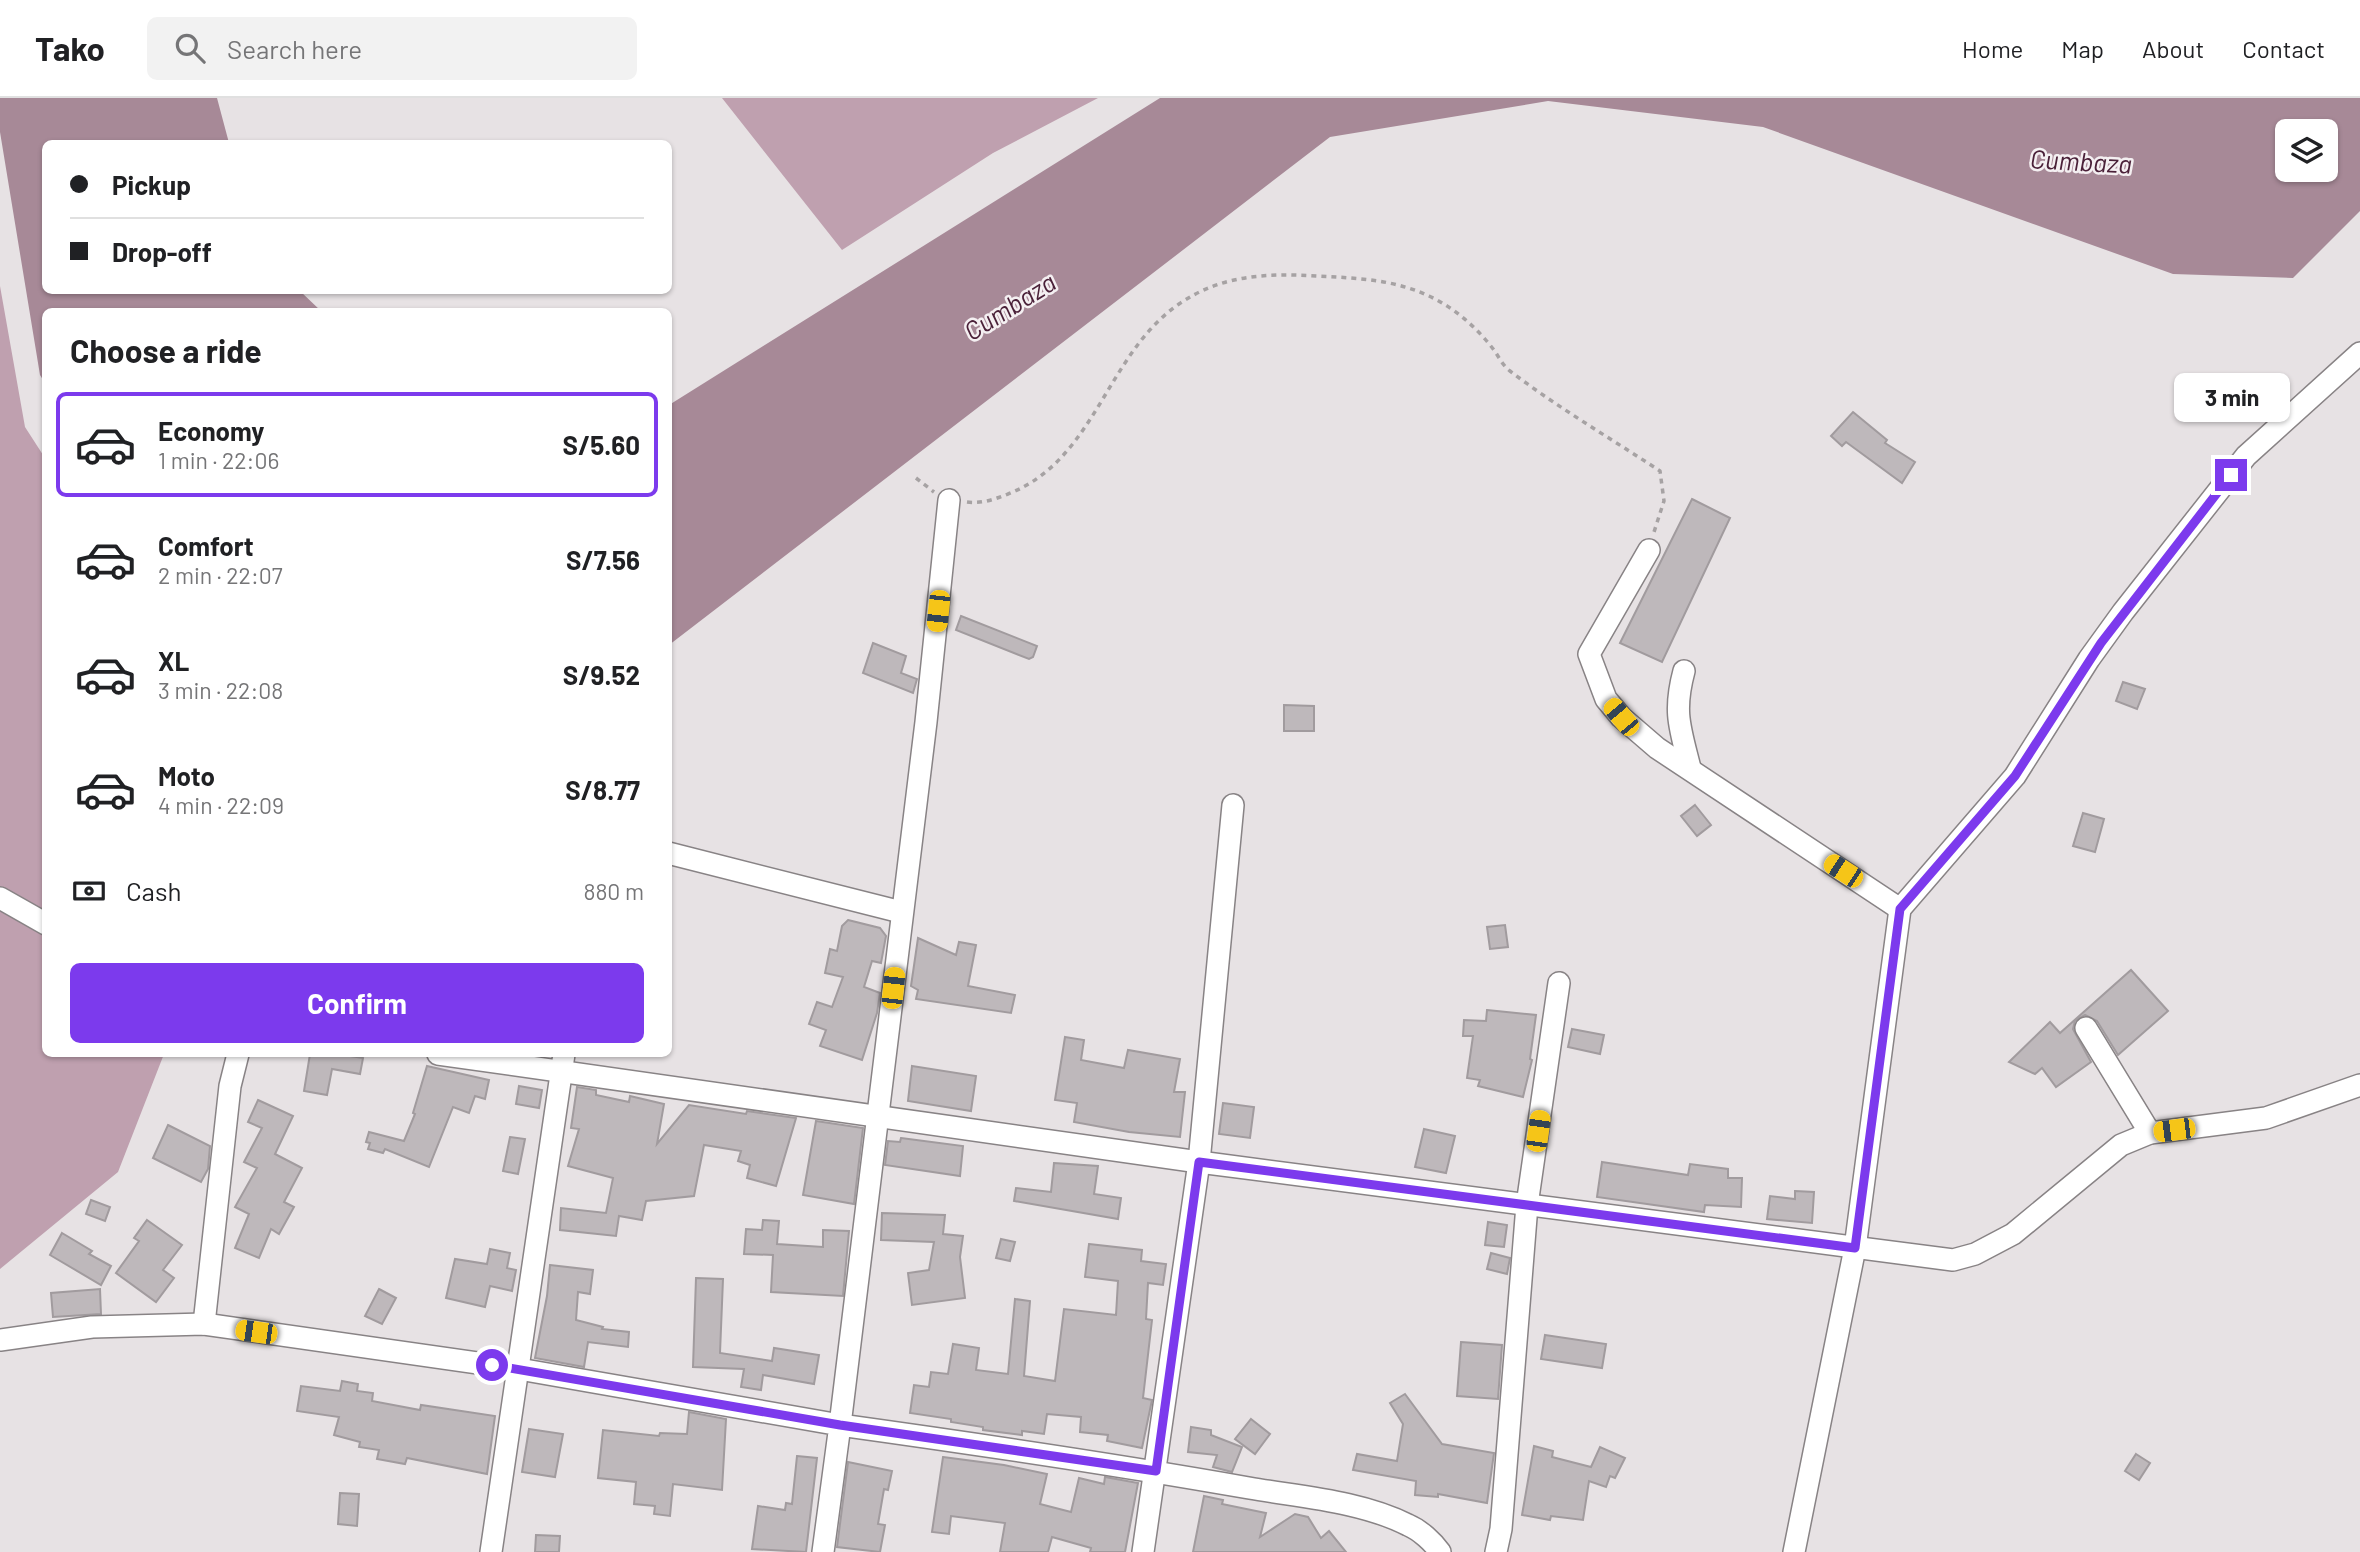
<!DOCTYPE html>
<meta charset="utf-8">
<style>
:root{--surface:#fff;--page:#f2f2f2;--text:#202124;--muted:#757577;--line:#e0e0e0;--accent:#7c3aed}
body{margin:0;font-family:Barlow,sans-serif;background:var(--page);color:var(--text);height:100vh;display:flex;flex-direction:column;font-size:26px;white-space:nowrap}
*{box-sizing:border-box;margin:0}
p{font-size:23px;color:var(--muted)}
.icon{flex:none;width:38px;height:38px;fill:none;stroke:currentColor;stroke-width:2;stroke-linecap:round;stroke-linejoin:round}
.map{position:relative;flex:1;overflow:hidden}
.details{position:absolute;left:42px;top:210px;width:630px;height:749px;display:flex;flex-direction:column;background:var(--surface);border-radius:10px;box-shadow:0 2px 5px #0004}
.details>*{flex:none}
.banner{position:absolute;left:42px;top:42px;width:630px;height:154px;border-radius:10px;box-shadow:0 2px 5px #0004;display:grid;align-content:center;height:154px;padding:0 28px;background:var(--surface)}
.controls{position:absolute;left:2275px;top:21px;display:grid;gap:14px}
.controls a{display:grid;place-items:center;width:63px;height:63px;border-radius:10px;background:var(--surface);box-shadow:0 2px 5px #0004;font-size:35px}
.end{position:absolute;width:32px;height:32px;margin:-16px;border:9px solid #7c3aed;background:#fff;box-shadow:0 0 0 4px #fff}
.from{border-radius:50%}
.bubble{position:absolute;height:49px;border-radius:10px;background:var(--surface);box-shadow:0 2px 5px #0004;font-size:23px;font-weight:700;line-height:49px;text-align:center}
.car{position:absolute;width:21px;height:42px;margin:-21px -10px;border-radius:9px;box-shadow:0 0 5px 2px #0007;background:linear-gradient(#f5c518 24%,#345 0 40%,#f5c518 0 76%,#345 0 86%,#f5c518 0)}
.banner b{display:flex;align-items:center;gap:24px;height:66px;font-size:26px}
.banner b+b{border-top:2px solid var(--line)}
.banner i{width:18px;height:18px;background:var(--text)}
ul{padding:0;list-style:none}
li{display:flex;align-items:center;gap:21px;height:105px;margin:0 14px 10px;padding:0 14px;border:4px solid transparent;border-radius:10px}
li div{flex:1}
li b{display:block;font-size:26px}
li em{font-style:normal;font-weight:700}
li.selected{border-color:var(--accent)}
li>.icon{width:63px;height:63px;stroke-width:1.5}
h2{padding:0 28px;font-size:32px;line-height:84px}
.pay{display:flex;align-items:center;gap:18px;height:77px;padding:0 28px;font-size:26px}
.pay p{margin-inline-start:auto}
.primary-button{display:flex;gap:14px;margin-top:auto;padding:14px 28px}
.primary-button a{flex:1;height:80px;border-radius:10px;background:var(--accent);color:#fff;font-size:28px;font-weight:700;line-height:80px;text-align:center}
header{display:flex;align-items:center;gap:42px;box-sizing:border-box;height:98px;padding:0 35px;background:var(--surface);border-bottom:2px solid var(--line)}
header strong{font-size:33px}
nav{display:flex;gap:38px;margin-inline-start:auto;font-size:24px}
.search{width:490px;height:63px;background:var(--page);display:flex;align-items:center;gap:18px;box-sizing:border-box;padding:0 24px;border-radius:10px;color:var(--muted);font-size:26px}
.map>svg:first-child{display:block}
.forest{fill:#bfa0af}
.water{fill:#a78997;fill-rule:evenodd}
.building{fill:#beb8bb;stroke:#a19b9e;stroke-width:2}
.lines{fill:none;stroke-linecap:round;stroke-linejoin:round}
.minor-casing{stroke:#888385;stroke-width:24}
.path{stroke:#a6a2a3;stroke-width:3.5;stroke-dasharray:5 5;stroke-linecap:butt}
.minor{stroke:#fff;stroke-width:21}
.route{stroke:#7c3aed;stroke-width:9}
.labels{text-anchor:middle;stroke-width:5;stroke-linejoin:round;paint-order:stroke}
.water-label{font-size:26px;font-style:italic;fill:#4a2038;stroke:#f4eff1}
</style>
<header>
<strong>Tako</strong>
<div class="search"><svg class="icon" aria-label="search" viewBox="0 0 24 24"><circle cx="10" cy="10" r="6"/><path d="M15 15l6 6"/></svg>Search here</div>
<nav><a>Home</a><a>Map</a><a>About</a><a>Contact</a></nav>
</header>
<div class="map">
<svg width="2360" height="1454" viewBox="0 0 2360 1454">
<rect width="100%" height="100%" fill="#e7e2e4"/>
<!-- forest -->
<g class="forest">
<path d="M722,0h376l-105,55 -151,97z"/>
<path d="M0,188l25,141 20,31 1,596h118l-46,118 -118,97z"/>
</g>
<!-- water -->
<g class="water">
<path d="M0,0h217l12,45 -183,1v146l254,1 21,20 -275,1 -1,71 -5,-8 -40,-243z"/>
<path d="M1160,0h1200v113l-67,67 -120,-4 -410,-147 -215,-26 -218,36 -661,508v-240zM2287,33h39v39h-39z"/>
</g>
<!-- building -->
<g class="building">
<path d="M1853,314l34,28 -2,3 30,19 -13,21 -56,-41 -4,4 -11,-10z"/>
<path d="M1692,401l38,19 -68,144 -42,-19z"/>
<path d="M961,518l76,30 -4,11 -4,2 -73,-29z"/>
<path d="M873,545l33,13 -5,17 16,6 -4,14 -50,-20z"/>
<path d="M2123,584l22,7 -8,20 -21,-8z"/>
<path d="M1284,607l30,1v25h-30z"/>
<path d="M1695,707l16,20 -14,11 -16,-20z"/>
<path d="M2083,715l21,6 -9,33 -22,-6z"/>
<path d="M848,822l32,8 6,8 -5,27 -9,-2 -8,26 16,6 -3,20 -15,47 -42,-14 6,-16 -17,-6 8,-22 15,5 11,-30 -18,-4 5,-24 7,2 5,-25z"/>
<path d="M1505,827l3,22 -18,2 -3,-22z"/>
<path d="M918,840l38,17 3,-13 17,3 -8,41 47,9 -4,18 -95,-14 2,-9 -7,-4z"/>
<path d="M2131,872l37,41 -50,44 -21,-34 -12,-6 -10,6 -2,8 18,33 -35,25 -14,-19 -7,6 -26,-12 41,-40 10,11z"/>
<path d="M1487,912l49,5 -6,44 2,1 -9,37 -45,-11 2,-6 -13,-2 6,-42h-10l1,-16 22,1z"/>
<path d="M1572,931l32,6 -4,19 -32,-7z"/>
<path d="M1065,939l19,3 -3,20 43,8 4,-18 52,9 -6,33h11l-5,45 -51,-5 -55,-10 3,-19 -22,-3z"/>
<path d="M310,956h28l25,4 -3,16 -28,-5 -5,26 -23,-4z"/>
<path d="M427,968l62,14 -4,19 -10,-3 -6,17 -16,-6 -24,60 -44,-18 -2,4 -15,-4 2,-6 -4,-1 3,-10 35,9 11,-27 -2,-1z"/>
<path d="M912,968l64,10 -5,35 -63,-10z"/>
<path d="M519,988l23,4 -3,18 -23,-4z"/>
<path d="M577,989l19,3v5l33,7 1,-6 34,8 -7,40 32,-39 57,9 1,-3 49,7 -20,68 -29,-8 3,-13 -12,-4 3,-10 -37,-6 -10,51 -48,5 -4,19 -23,-4 -3,20 -56,-6 1,-22 45,5 7,-35 -45,-12 11,-37 -8,-1z"/>
<path d="M258,1002l35,16 -18,38 27,14 -18,34 10,5 -15,27 -8,-5 -12,29 -24,-10 14,-34 -14,-7 22,-39 -13,-6 18,-34 -14,-6z"/>
<path d="M1223,1005l31,4 -4,31 -31,-4z"/>
<path d="M816,1023l47,7 -9,76 -51,-9z"/>
<path d="M168,1027l42,21 -2,23 -7,13 -48,-24z"/>
<path d="M1424,1031l31,7 -9,37 -31,-6z"/>
<path d="M510,1039l15,2 -7,35 -15,-3z"/>
<path d="M901,1040l62,8 -3,30 -75,-11 3,-24 12,1z"/>
<path d="M1602,1064l86,13 2,-11 38,5v9h14l-1,29 -36,-2 -1,7 -107,-15z"/>
<path d="M1054,1065l44,3 -4,28 27,4 -3,21 -104,-18 2,-13 35,4z"/>
<path d="M1795,1093l19,1 -2,31 -45,-4 3,-23 25,3z"/>
<path d="M91,1102l19,7 -5,14 -19,-7z"/>
<path d="M882,1115l63,2 -2,19 20,2 -3,21 5,41 -53,7 -4,-32 21,-3 5,-28 -53,-2z"/>
<path d="M147,1122l35,25 -19,25 11,8 -18,24 -40,-29 23,-32 -5,-3z"/>
<path d="M763,1122l16,1 -2,23 46,3v-17l26,1 -6,65 -72,-4 2,-37 -29,-1 2,-25 16,1z"/>
<path d="M1488,1124l19,3 -3,22 -19,-2z"/>
<path d="M62,1135l30,18 -3,3 22,12 -10,19 -51,-30z"/>
<path d="M1001,1141l14,3 -5,19 -14,-3z"/>
<path d="M1089,1146l53,6 -1,11 25,3 -3,21 -15,-2 -2,36 6,1 -9,78 9,2 -10,48 -35,-7 1,-6 -28,-3 1,-15 -34,-3 -3,20 -22,-3v4l-39,-5v-3l-32,-5v-3l-41,-6 4,-28 15,2 2,-15 17,2 5,-30 26,4 -3,22 32,4 7,-75 15,2 -6,75 31,5 9,-72 52,6 2,-34 -33,-4z"/>
<path d="M490,1151l20,4 -3,15 9,2 -4,21 -22,-5 -5,21 -39,-9 9,-39 32,5z"/>
<path d="M1491,1155l19,5 -3,16 -20,-5z"/>
<path d="M550,1167l43,5 -3,24 -12,-2 -2,28 27,7 -1,2 27,3 -1,15 -40,-5 -4,25 -49,-9 12,-62z"/>
<path d="M696,1180l27,1 -3,74 52,8 2,-13 45,7 -5,29 -51,-9 -2,15 -20,-3 3,-18 -51,-2z"/>
<path d="M100,1191l1,25 -48,3 -2,-24z"/>
<path d="M379,1191l17,9 -14,26 -17,-8z"/>
<path d="M1545,1237l61,9 -4,24 -61,-9z"/>
<path d="M1461,1244l41,3 -4,54 -41,-3z"/>
<path d="M342,1283l16,3 -1,7 16,2 -1,8 48,9 1,-5 74,11 -8,58 -80,-16 -2,6 -28,-5 2,-9 -20,-3 1,-5 -26,-7 5,-18 -42,-6 4,-25 39,5z"/>
<path d="M1405,1296l37,50 52,9 -7,50 -49,-9v3l-23,-2 1,-14 -63,-11 4,-16 40,7 6,-37 -13,-21z"/>
<path d="M689,1314l37,7 -4,71 -49,-6 -3,32 -16,-2 1,-8 -21,-2 2,-22 -38,-4 5,-48 56,6 1,-3 27,1z"/>
<path d="M1251,1321l19,15 -15,20 -20,-15z"/>
<path d="M1191,1329l20,3v5l31,12 -10,25 -19,-5 4,-12 -29,-3z"/>
<path d="M529,1331l34,5 -8,43 -33,-5z"/>
<path d="M1534,1348l19,5 -1,6 39,10 9,-20 25,11 -10,20 -5,-2 -4,11 -17,-6 -6,39 -32,-4 -1,4 -28,-5z"/>
<path d="M2136,1356l14,9 -11,17 -14,-9z"/>
<path d="M797,1358l20,2 -11,94 -54,-3 6,-43 27,4 1,-7 6,1z"/>
<path d="M943,1359l61,8 43,9 -7,30 31,8 8,-34 25,6 1,-7 33,6 -13,69h-35l1,-4 -39,-11 -4,15h-48l5,-29 -54,-7 -2,18 -17,-2z"/>
<path d="M848,1364l44,9 -4,19 -4,-1 -6,35 7,1 -5,27 -43,-5z"/>
<path d="M340,1395l19,1 -2,32 -19,-2z"/>
<path d="M1204,1398l19,4 -1,4 44,9 -6,24 35,-23 13,3 13,21 8,-7 17,21h-153z"/>
<path d="M536,1437l24,1 -1,16h-24z"/>
</g>
<g class="lines">
<defs>
<g id="minor">
<path d="M949,402l-23,222 -86,703c137,19 273,39 409,63 51,9 112,13 159,37 12,5 25,17 32,27"/>
<path d="M1649,452l-60,104 17,45 15,18 36,31 243,161"/>
<path d="M1684,573c-11,41 -4,57 6,97"/>
<path d="M668,755l233,59"/>
<path d="M0,800l46,26"/>
<path d="M2086,930l64,105"/>
<path d="M438,956l761,108 754,98 22,-6 38,-20 108,-89 29,-12 116,-15 94,-33"/>
<path d="M204,1226l26,-238 8,-32"/>
<path d="M0,1242l92,-13 112,-3 315,45 321,56 -17,127"/>
<path d="M491,1454l73,-498"/>
<path d="M1143,1454l56,-390 34,-357"/>
<path d="M1496,1454l5,-23 26,-324 32,-222"/>
<path d="M1794,1454l61,-304 45,-339 115,-133 74,-117 34,-47 123,-156 114,-103"/>
</g>
</defs>
<!-- minor casing -->
<use href="#minor" class="minor-casing"/>
<!-- path -->
<g class="path">
<path d="M916,380l18,14"/>
<path d="M967,404c15,2 28,-3 41,-8 88,-34 98,-140 171,-190 42,-29 87,-31 137,-28 39,2 77,3 113,20 26,12 48,32 65,54 5,7 9,16 16,21 47,36 100,67 150,100l4,30 -10,31"/>
</g>
<!-- minor -->
<use href="#minor" class="minor"/>
</g>
<g class="lines">
<!-- route -->
<path class="route" d="M492,1267l348,60 316,46 43,-309 656,86 45,-339 115,-133 86,-133 130,-168"/>
</g>
<g class="labels">
<!-- water labels -->
<g class="water-label">
<text transform="translate(2081 64) rotate(3)" y="9">Cumbaza</text>
<text transform="translate(1010 209) rotate(-32)" y="9">Cumbaza</text>
</g>
</g>
</svg>
<div class="controls">
<a><svg class="icon" aria-label="layers" viewBox="0 0 24 24"><path d="M12 4l9 5-9 5-9-5zM3 14l9 5 9-5"/></svg></a>
</div>
<i class="end from" style="left:492px;top:1267px"></i>
<i class="end" style="left:2231px;top:377px"></i>
<div class="bubble" style="left:2174px;top:275px;width:116px">3 min</div>
<i class="car" style="left:938px;top:513px;rotate:186deg"></i>
<i class="car" style="left:1621px;top:619px;rotate:320deg"></i>
<i class="car" style="left:1843px;top:773px;rotate:303deg"></i>
<i class="car" style="left:893px;top:890px;rotate:6deg"></i>
<i class="car" style="left:2174px;top:1032px;rotate:263deg"></i>
<i class="car" style="left:1538px;top:1033px;rotate:8deg"></i>
<i class="car" style="left:256px;top:1234px;rotate:278deg"></i>
<div class="banner">
<b><i class="from"></i>Pickup</b>
<b><i></i>Drop-off</b>
</div>
<section class="details">
<h2>Choose a ride</h2>
<ul>
<li class="selected"><svg class="icon" aria-label="car" viewBox="0 0 24 24"><path d="M5 17H2v-5l4-1 3-4h7l3 4 3 1v5h-3M9 17h6M6 11h13"/><circle cx="7" cy="17" r="2"/><circle cx="17" cy="17" r="2"/></svg><div><b>Economy</b><p>1 min · 22:06</p></div><em>S/5.60</em></li>
<li><svg class="icon" aria-label="car" viewBox="0 0 24 24"><path d="M5 17H2v-5l4-1 3-4h7l3 4 3 1v5h-3M9 17h6M6 11h13"/><circle cx="7" cy="17" r="2"/><circle cx="17" cy="17" r="2"/></svg><div><b>Comfort</b><p>2 min · 22:07</p></div><em>S/7.56</em></li>
<li><svg class="icon" aria-label="car" viewBox="0 0 24 24"><path d="M5 17H2v-5l4-1 3-4h7l3 4 3 1v5h-3M9 17h6M6 11h13"/><circle cx="7" cy="17" r="2"/><circle cx="17" cy="17" r="2"/></svg><div><b>XL</b><p>3 min · 22:08</p></div><em>S/9.52</em></li>
<li><svg class="icon" aria-label="car" viewBox="0 0 24 24"><path d="M5 17H2v-5l4-1 3-4h7l3 4 3 1v5h-3M9 17h6M6 11h13"/><circle cx="7" cy="17" r="2"/><circle cx="17" cy="17" r="2"/></svg><div><b>Moto</b><p>4 min · 22:09</p></div><em>S/8.77</em></li>
</ul>
<div class="pay"><svg class="icon" aria-label="cash" viewBox="0 0 24 24"><path d="M3 7h18v10H3z"/><circle cx="12" cy="12" r="2"/></svg>Cash<p>880 m</p></div>
<div class="primary-button"><a>Confirm</a></div>
</section>
</div>
